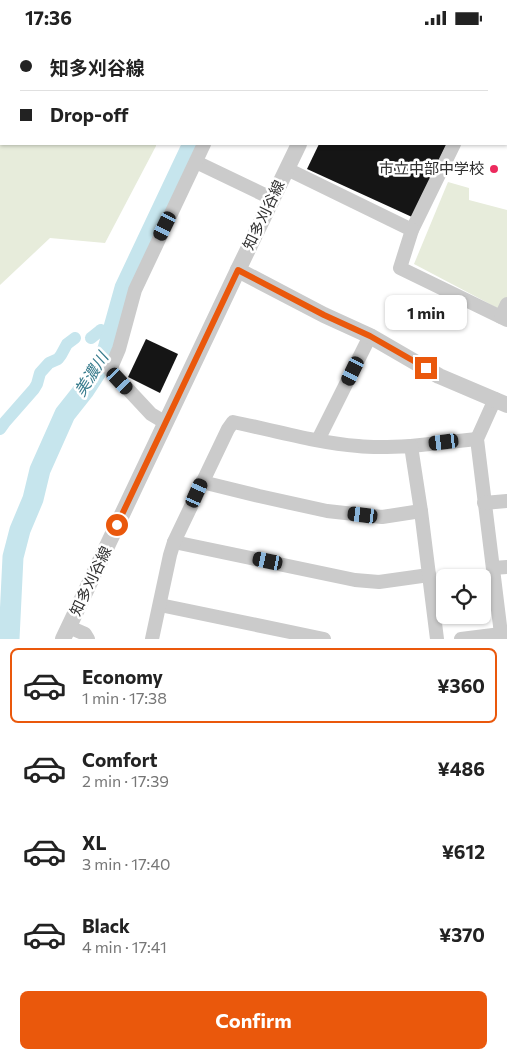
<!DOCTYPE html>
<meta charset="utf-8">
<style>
:root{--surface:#fff;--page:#f6f6f6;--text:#222;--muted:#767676;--line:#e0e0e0;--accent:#ea580c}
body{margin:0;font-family:Commissioner,"Noto Sans JP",sans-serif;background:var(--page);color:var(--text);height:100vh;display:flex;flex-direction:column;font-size:19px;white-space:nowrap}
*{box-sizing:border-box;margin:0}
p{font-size:16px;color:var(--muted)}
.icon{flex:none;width:28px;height:28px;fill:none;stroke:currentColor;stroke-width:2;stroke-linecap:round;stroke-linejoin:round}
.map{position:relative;height:604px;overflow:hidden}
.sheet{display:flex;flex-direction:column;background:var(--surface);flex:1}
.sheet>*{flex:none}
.banner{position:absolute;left:0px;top:0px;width:508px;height:110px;box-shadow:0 1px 4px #0004;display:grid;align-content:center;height:110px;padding:0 20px;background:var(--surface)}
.tools{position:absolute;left:436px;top:534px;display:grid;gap:10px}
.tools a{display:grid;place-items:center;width:55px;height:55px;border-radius:8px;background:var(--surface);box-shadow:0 1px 4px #0004;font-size:25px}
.end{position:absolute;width:22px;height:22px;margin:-11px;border:6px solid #ea580c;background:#fff;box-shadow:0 0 0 2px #fff}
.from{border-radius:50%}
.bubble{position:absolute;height:35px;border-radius:8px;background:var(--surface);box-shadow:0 1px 4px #0004;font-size:16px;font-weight:700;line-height:35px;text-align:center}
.car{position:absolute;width:15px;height:30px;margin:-15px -8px;border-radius:6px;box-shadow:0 0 4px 1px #0007;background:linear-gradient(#222 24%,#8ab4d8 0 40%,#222 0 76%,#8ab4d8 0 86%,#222 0)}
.banner b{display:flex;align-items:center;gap:18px;height:48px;font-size:19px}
.banner b+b{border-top:1px solid var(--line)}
.banner i{width:12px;height:12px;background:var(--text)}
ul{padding:9px 0 0;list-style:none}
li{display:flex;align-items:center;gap:15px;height:75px;margin:0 10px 8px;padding:0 10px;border:2px solid transparent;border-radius:8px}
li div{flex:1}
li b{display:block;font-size:19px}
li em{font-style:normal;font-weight:700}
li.active{border-color:var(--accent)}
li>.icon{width:45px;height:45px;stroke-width:1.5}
.action{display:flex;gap:10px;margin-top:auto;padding:10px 20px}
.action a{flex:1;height:58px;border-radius:8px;background:var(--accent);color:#fff;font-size:20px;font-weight:700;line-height:58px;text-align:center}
.status{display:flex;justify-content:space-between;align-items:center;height:35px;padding:0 25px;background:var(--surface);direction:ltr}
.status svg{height:14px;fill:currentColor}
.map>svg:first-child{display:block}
.green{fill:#e7ecdb}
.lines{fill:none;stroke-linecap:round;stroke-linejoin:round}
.canal{stroke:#c6e5ed;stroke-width:12}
.river{stroke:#c6e5ed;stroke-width:21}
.building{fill:#151515}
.minor{stroke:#cbcbcb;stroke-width:14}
.tertiary{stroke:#cbcbcb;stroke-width:16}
.route{stroke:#ea580c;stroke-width:6}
.poi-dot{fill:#ec2a5d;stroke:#fff;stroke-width:2}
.labels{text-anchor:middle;stroke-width:5;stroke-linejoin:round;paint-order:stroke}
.poi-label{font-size:15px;fill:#2e2e2e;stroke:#fff;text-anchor:end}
.street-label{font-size:15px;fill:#2e2e2e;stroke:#fff}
.water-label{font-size:16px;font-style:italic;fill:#377b8c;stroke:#fff}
</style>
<div class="status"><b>17:36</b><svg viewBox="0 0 49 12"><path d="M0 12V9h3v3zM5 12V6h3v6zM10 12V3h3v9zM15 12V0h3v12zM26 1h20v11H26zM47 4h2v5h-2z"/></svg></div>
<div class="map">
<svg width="507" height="604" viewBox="0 0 507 604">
<rect width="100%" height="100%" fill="#fff"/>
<!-- green -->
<g class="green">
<path d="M0,22h1v87h155v2l-51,97 -55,-5 -50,47z"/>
<path d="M448,147l21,6v12l38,10v98l-2,4 -91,-48z"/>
</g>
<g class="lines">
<!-- canal -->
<g class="canal">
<path d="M91,303l10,-8"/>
<path d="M0,394l5,-7 29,-33 3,-5 3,-11 9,-10 9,-4 3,-4 6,-11 8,-6"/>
</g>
<!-- river -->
<g class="river">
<path d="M245,1l1,-1"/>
<path d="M9,604l4,-82 7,-27 13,-31 7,-29 25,-56 19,-24 22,-34 19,-68 68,-144"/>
</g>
</g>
<!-- building -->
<g class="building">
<path d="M319,109h128l-35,73 -105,-48z"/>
<path d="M146,304l32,15 -18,39 -32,-16z"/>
</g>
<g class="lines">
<!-- minor -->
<g class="minor">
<path d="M256,1l1,-1"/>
<path d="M505,1l1,-1"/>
<path d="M454,109l-42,86 -12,38 107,52"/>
<path d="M196,127l77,37"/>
<path d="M287,134l125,61"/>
<path d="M501,282l6,-13"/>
<path d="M495,364l-18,40 24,195"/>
<path d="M166,388l-15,-9 -41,-44 9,-21 16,-59 69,-146"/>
<path d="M318,405l52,-104"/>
<path d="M411,411l66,-7"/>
<path d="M202,447l57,14 68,15 55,6 39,-6"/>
<path d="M484,468l23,-2"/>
<path d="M174,507l181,38 24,2 50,-7"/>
<path d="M493,533l14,-1"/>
<path d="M160,570l164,34"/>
<path d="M69,592l16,7 3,5"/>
<path d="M152,604l18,-84 4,-13 54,-113 5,-7c40,8 84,21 125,24 18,2 35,1 53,0l10,65 16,128"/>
<path d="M461,604l40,-5h6"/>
</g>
<!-- tertiary -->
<g class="tertiary">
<path d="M351,1l1,-1"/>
<path d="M238,235l86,45 46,21 69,40 68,29"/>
<path d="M63,604l175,-369 61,-126"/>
</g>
</g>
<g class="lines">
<!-- route -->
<path class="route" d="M117,490l121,-255 86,45 46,21 56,32"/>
</g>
<!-- markers -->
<circle class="poi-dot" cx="494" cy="134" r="5"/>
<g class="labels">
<!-- poi labels -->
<g class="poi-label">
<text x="484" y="139">市立中部中学校</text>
</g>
<!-- street labels -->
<g class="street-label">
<text transform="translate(264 180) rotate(-64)" y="5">知多刈谷線</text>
<text transform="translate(91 546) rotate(-64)" y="5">知多刈谷線</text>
</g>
<!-- water labels -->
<g class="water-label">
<text transform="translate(91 339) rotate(-58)" y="6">美濃川</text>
</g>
</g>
</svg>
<div class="tools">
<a><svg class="icon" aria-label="locate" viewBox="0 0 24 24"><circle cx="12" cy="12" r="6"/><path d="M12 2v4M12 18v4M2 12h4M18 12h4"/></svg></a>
</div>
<i class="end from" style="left:117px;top:490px"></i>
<i class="end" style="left:426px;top:333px"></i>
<div class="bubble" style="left:385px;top:260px;width:82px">1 min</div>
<i class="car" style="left:165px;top:191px;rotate:206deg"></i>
<i class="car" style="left:353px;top:336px;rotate:206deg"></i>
<i class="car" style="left:120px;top:346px;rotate:137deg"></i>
<i class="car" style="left:444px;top:407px;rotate:263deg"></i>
<i class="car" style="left:197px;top:458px;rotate:24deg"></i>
<i class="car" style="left:363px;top:480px;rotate:277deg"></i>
<i class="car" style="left:268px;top:526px;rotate:282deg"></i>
<div class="banner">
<b><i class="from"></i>知多刈谷線</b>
<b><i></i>Drop-off</b>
</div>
</div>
<section class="sheet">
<ul>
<li class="active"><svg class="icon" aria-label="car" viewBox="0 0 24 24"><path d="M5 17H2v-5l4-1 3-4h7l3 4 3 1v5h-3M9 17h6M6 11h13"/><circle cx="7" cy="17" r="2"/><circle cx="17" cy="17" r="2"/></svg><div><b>Economy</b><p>1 min · 17:38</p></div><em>¥360</em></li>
<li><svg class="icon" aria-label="car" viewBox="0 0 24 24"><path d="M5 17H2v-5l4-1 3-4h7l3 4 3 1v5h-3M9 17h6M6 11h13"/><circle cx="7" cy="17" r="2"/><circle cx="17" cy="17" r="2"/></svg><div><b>Comfort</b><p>2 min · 17:39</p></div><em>¥486</em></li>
<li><svg class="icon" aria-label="car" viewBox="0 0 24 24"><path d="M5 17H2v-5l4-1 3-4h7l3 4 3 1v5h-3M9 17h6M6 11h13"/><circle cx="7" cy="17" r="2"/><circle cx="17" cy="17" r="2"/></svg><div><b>XL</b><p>3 min · 17:40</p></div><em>¥612</em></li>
<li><svg class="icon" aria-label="car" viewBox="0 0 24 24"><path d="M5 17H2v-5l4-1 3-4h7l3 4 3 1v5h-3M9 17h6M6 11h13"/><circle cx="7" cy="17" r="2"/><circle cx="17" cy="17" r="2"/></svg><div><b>Black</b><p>4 min · 17:41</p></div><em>¥370</em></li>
</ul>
<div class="action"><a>Confirm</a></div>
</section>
